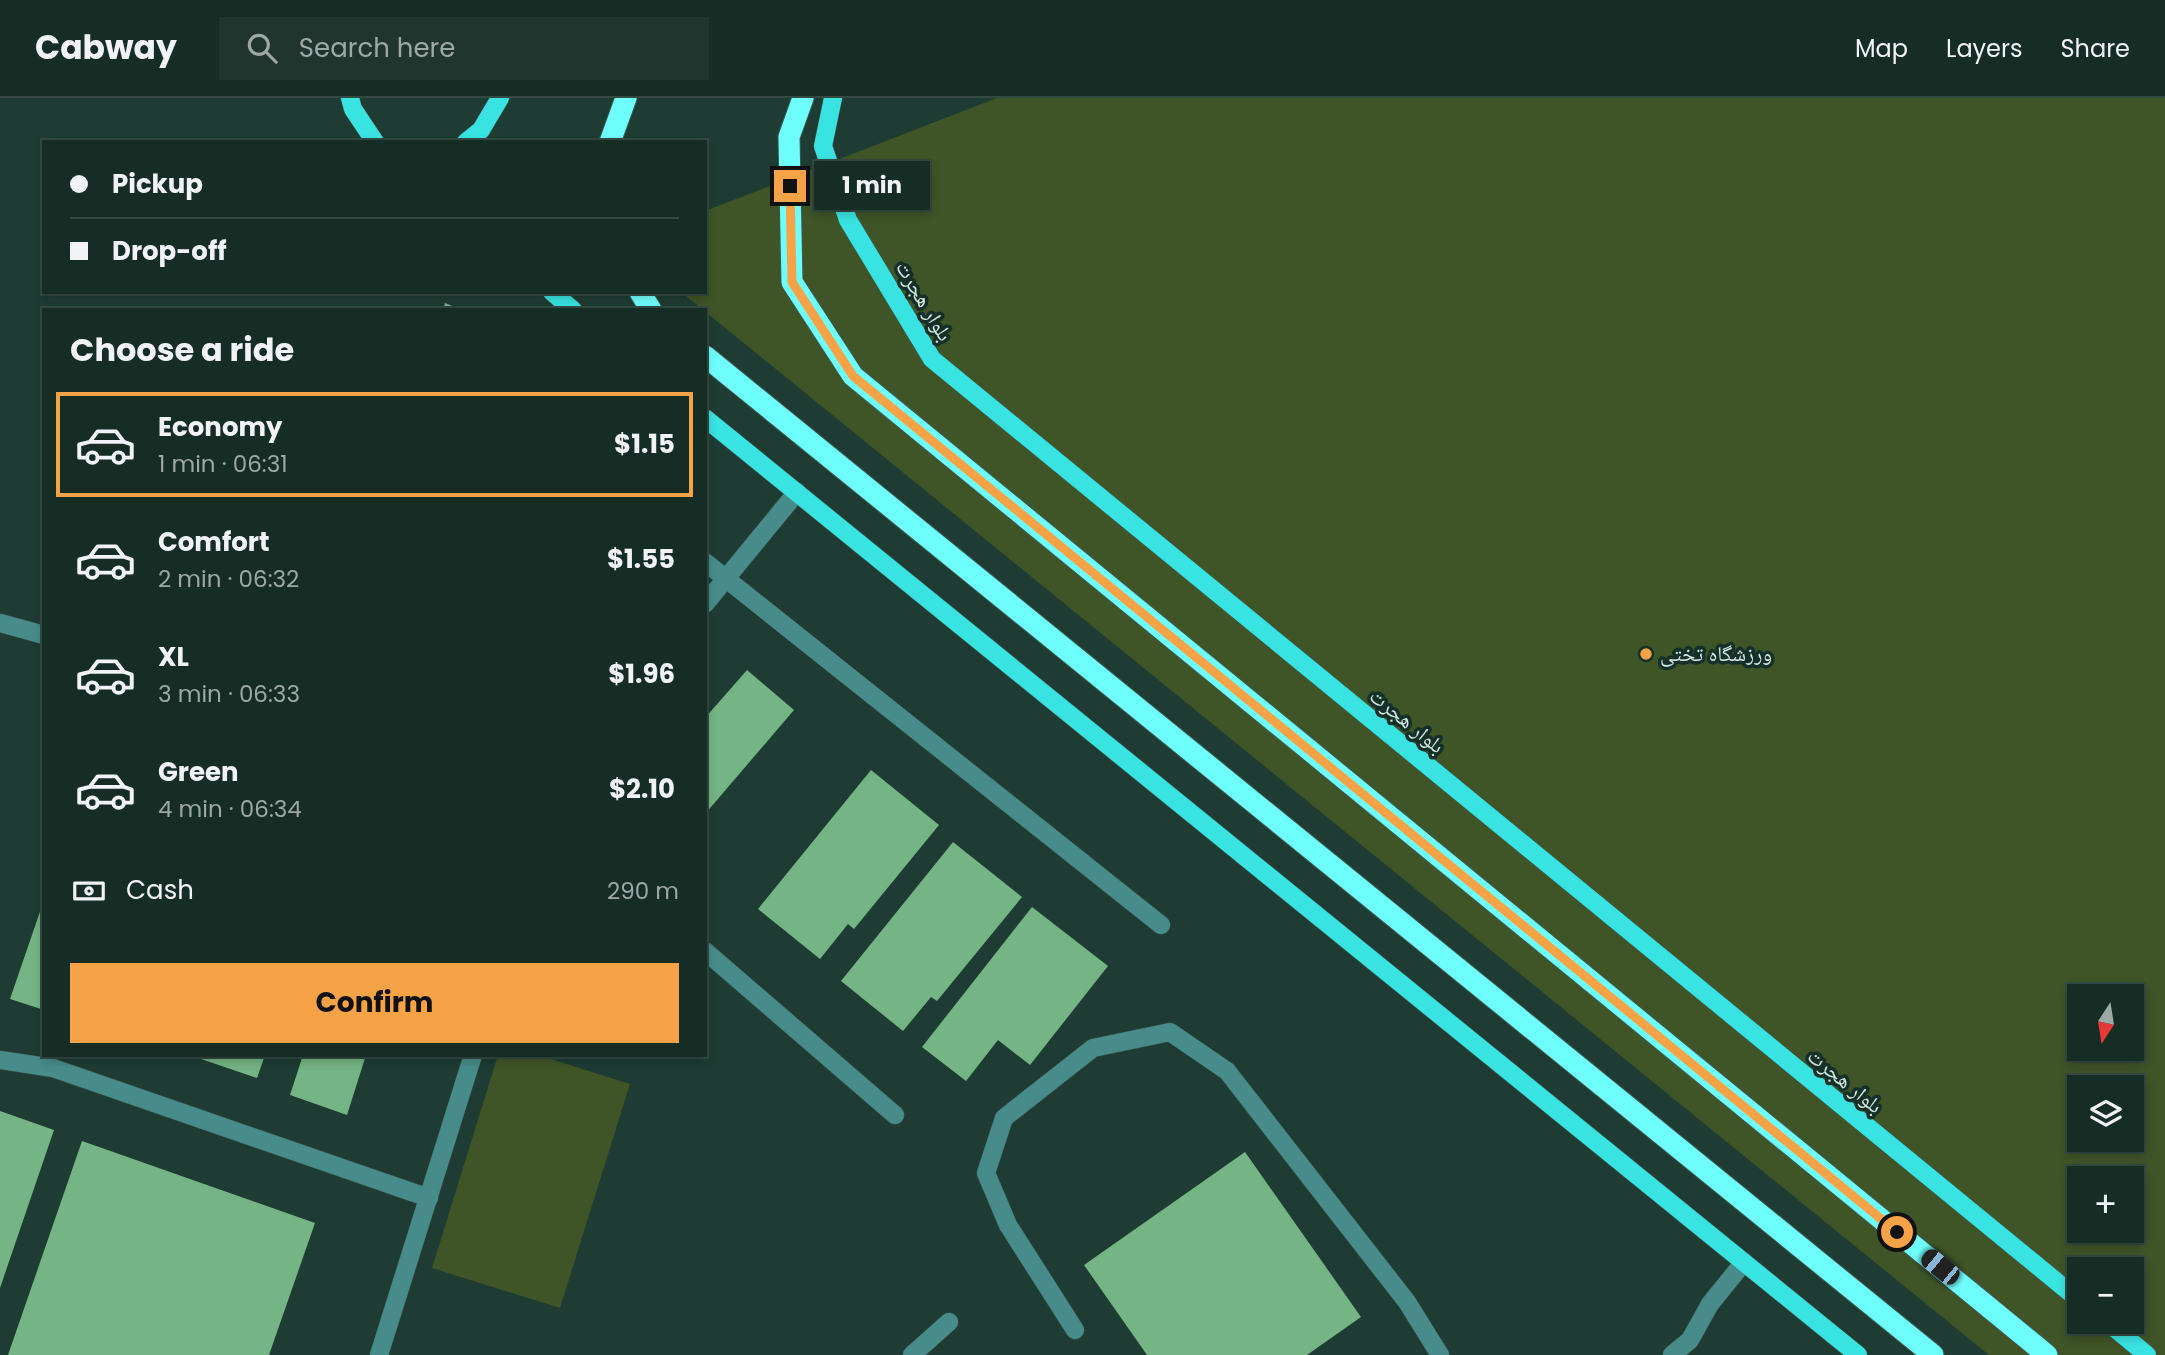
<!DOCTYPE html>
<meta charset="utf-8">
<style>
:root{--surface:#162d26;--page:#1f352e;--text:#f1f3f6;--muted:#9ea8a7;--line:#354943;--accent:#f5a346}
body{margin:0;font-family:Poppins,"Noto Naskh Arabic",sans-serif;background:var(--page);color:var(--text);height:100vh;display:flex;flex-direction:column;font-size:26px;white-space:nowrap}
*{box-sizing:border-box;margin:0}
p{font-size:23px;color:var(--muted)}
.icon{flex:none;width:38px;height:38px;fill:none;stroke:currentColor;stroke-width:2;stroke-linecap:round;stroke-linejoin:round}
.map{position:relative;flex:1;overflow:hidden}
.drawer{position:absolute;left:42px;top:210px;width:665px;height:749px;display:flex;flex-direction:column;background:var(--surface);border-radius:0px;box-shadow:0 4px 10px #0003,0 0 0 2px var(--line)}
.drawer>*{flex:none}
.top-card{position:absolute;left:42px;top:42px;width:665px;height:154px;border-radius:0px;box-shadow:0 4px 10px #0003,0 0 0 2px var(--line);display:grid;align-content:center;height:154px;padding:0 28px;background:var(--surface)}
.needle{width:46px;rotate:192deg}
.controls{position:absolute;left:2067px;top:886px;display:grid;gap:14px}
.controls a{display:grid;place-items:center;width:77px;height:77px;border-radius:0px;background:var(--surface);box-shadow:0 4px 10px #0003,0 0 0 2px var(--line);font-size:35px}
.end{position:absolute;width:32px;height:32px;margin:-16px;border:9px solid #f5a346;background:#111;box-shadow:0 0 0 4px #111}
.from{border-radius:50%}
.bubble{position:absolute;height:49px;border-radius:0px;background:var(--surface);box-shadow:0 4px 10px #0003,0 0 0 2px var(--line);font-size:23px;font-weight:700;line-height:49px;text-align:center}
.car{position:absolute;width:21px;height:42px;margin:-21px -10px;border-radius:9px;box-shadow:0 0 5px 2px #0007;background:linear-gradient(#222 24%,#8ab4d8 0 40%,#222 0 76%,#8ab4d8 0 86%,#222 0)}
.top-card b{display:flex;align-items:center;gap:24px;height:66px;font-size:26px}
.top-card b+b{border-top:2px solid var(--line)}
.top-card i{width:18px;height:18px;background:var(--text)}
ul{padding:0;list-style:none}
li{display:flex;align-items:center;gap:21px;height:105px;margin:0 14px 10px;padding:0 14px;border:4px solid transparent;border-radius:0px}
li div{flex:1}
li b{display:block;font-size:26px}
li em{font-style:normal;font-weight:700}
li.on{border-color:var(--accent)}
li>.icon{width:63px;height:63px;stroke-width:1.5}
h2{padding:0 28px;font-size:32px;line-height:84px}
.pay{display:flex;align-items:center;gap:18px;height:77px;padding:0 28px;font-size:26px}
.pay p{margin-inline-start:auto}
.primary-button{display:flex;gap:14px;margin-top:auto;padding:14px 28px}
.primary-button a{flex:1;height:80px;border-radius:0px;background:var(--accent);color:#111;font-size:28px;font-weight:700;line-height:80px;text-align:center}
header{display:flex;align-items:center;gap:42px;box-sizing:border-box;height:98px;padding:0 35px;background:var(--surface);border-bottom:2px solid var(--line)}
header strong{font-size:33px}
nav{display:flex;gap:38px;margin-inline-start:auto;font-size:24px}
.search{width:490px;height:63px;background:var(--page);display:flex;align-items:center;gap:18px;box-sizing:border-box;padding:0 24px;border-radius:0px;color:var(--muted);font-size:26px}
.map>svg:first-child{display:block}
.green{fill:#3f5427;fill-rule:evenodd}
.building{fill:#75b484}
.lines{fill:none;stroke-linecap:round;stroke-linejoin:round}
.minor-casing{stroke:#3f5b52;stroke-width:19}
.major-casing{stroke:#3f5b52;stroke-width:19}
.highway-casing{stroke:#3f5b52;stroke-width:23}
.minor{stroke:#478c8b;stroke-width:18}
.major{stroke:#38e3e1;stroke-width:18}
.highway{stroke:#6efffd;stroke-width:21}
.route{stroke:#f5a346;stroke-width:9}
.poi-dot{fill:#f5a346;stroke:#143129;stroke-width:2.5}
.labels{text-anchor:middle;stroke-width:7;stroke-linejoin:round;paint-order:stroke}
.street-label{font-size:21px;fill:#d6e7e1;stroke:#143129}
.poi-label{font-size:21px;fill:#d6e7e1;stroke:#143129;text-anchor:start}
</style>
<header>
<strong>Cabway</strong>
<div class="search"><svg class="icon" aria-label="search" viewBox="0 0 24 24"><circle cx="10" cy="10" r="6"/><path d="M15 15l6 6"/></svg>Search here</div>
<nav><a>Map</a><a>Layers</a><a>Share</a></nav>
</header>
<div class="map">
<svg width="2165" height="1257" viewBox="0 0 2165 1257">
<rect width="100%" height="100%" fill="#1e3c33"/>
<!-- green -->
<g class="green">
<path d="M997,0h1168v1257h-176l-1308,-1063h24v-81zM2079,898h53v52h-53zM2079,989h53v52h-53zM2079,1080h53v52h-53zM2079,1171h53v52h-53z"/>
<path d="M498,957h40l92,29 -70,224 -128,-40z"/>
</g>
<!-- building -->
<g class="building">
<path d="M445,205l17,7h-19z"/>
<path d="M747,572l47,40 -89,104v-96z"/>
<path d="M871,672l68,55 -85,104 -6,-5 -28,35 -62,-50z"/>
<path d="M953,744l69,55 -85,104 -6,-4 -28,34 -62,-50z"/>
<path d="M44,802v110l-34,-11z"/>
<path d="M1032,809l76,59 -78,99 -32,-25 -32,41 -44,-34z"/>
<path d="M202,957h63l-8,23 -56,-19z"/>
<path d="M303,957h63l-19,60 -57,-20z"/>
<path d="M0,1013l54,19 -54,158z"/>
<path d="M82,1043l233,82 -46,132h-261z"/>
<path d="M1245,1054l116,165 -54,38h-160l-63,-90z"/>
</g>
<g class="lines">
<defs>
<g id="minor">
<path d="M705,464l456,363"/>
<path d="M705,506l92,-112"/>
<path d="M0,525l44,12"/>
<path d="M705,853l190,164"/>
<path d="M0,962l53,8 376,130"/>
<path d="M1075,1232l-67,-105 -22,-52 18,-55 89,-70 77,-16 57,39 180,231 33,53"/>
<path d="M379,1257l94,-300"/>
<path d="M912,1257l37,-33"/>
<path d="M1672,1257l18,-15 20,-36 34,-42"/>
</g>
<g id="major">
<path d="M350,0l3,11 22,33"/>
<path d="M833,0l-10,48 25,74 84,139 1147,941"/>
<path d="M466,44l15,-12 19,-32"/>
<path d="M552,194l21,18"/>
<path d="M705,320l1153,937"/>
<path d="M2106,1223l41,34"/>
</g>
<g id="highway">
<path d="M803,0l-14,39 3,145 61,94 1194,979"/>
<path d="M610,44l16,-44"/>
<path d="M640,194l11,18"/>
<path d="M705,258l1228,999"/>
</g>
</defs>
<!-- minor casing -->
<use href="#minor" class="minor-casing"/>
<!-- major casing -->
<use href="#major" class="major-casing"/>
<!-- highway casing -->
<use href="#highway" class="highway-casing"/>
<!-- minor -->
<use href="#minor" class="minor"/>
<!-- major -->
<use href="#major" class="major"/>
<!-- highway -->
<use href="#highway" class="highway"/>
</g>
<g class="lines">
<!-- route -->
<path class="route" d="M790,88l2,96 61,94 1044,856"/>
</g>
<!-- markers -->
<circle class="poi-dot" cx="1646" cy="556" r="7"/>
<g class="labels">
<!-- street labels -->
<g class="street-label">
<text transform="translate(924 203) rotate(59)" y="7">بلوار هجرت</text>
<text transform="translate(1407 623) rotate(39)" y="7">بلوار هجرت</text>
<text transform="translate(1845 983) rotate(39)" y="7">بلوار هجرت</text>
</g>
<!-- poi labels -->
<g class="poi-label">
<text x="1660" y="563">ورزشگاه تختی</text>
</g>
</g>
</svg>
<div class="controls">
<a><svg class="needle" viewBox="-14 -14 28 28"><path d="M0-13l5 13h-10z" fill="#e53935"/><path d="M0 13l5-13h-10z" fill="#9ea8a7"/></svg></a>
<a><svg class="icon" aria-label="layers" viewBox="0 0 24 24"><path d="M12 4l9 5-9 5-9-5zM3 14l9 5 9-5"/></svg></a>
<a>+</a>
<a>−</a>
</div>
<i class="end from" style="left:1897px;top:1134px"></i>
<i class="end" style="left:790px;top:88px"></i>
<div class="bubble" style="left:814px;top:63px;width:116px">1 min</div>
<i class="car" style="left:1940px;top:1169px;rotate:309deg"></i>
<div class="top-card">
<b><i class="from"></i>Pickup</b>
<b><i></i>Drop-off</b>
</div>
<section class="drawer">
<h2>Choose a ride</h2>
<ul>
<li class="on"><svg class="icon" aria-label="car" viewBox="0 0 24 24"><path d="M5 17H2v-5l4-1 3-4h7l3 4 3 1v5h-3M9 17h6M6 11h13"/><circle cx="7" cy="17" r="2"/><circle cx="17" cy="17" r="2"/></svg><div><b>Economy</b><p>1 min · 06:31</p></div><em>$1.15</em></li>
<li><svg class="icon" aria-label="car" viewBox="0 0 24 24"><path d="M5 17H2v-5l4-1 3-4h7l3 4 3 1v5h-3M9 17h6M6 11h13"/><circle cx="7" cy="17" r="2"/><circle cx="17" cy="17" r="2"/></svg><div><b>Comfort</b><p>2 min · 06:32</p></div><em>$1.55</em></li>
<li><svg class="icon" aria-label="car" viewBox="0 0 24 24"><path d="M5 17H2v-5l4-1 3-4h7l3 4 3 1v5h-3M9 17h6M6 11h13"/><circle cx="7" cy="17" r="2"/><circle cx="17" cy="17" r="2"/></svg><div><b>XL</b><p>3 min · 06:33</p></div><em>$1.96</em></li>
<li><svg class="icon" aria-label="car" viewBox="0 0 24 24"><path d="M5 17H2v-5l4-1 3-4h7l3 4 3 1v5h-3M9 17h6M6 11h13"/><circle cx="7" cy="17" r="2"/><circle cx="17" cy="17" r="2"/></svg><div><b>Green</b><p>4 min · 06:34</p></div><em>$2.10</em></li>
</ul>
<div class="pay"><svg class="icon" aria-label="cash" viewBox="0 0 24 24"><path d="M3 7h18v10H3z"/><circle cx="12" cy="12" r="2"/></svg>Cash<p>290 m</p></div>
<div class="primary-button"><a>Confirm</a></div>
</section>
</div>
